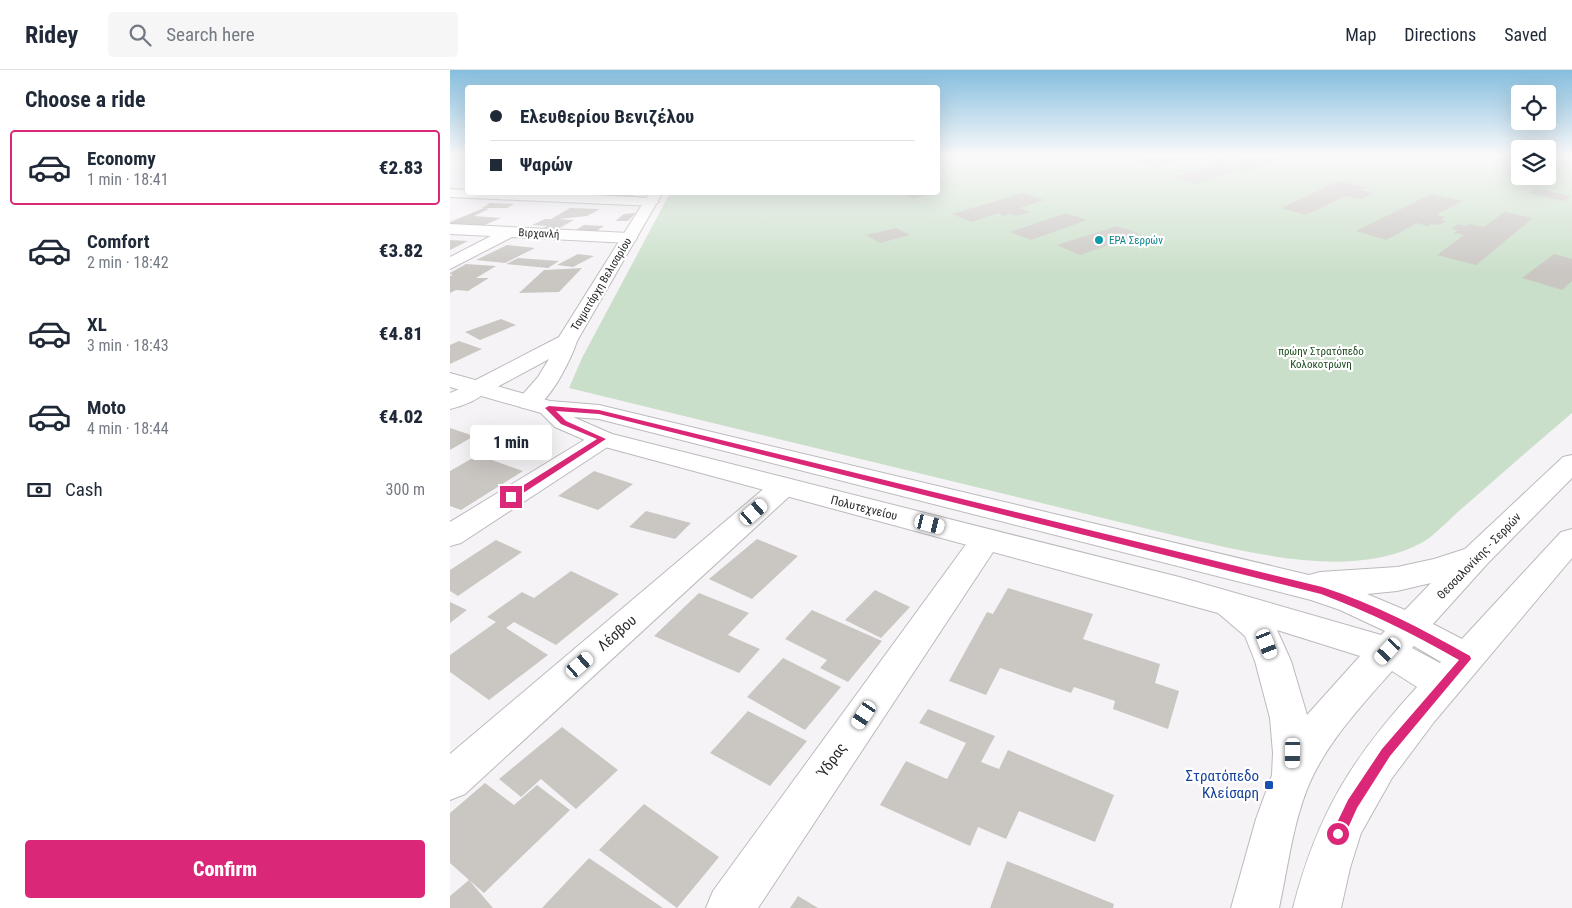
<!DOCTYPE html>
<meta charset="utf-8">
<style>
:root{--surface:#fff;--page:#f6f6f7;--text:#1f2937;--muted:#747a83;--line:#e0e1e3;--accent:#db2777}
body{margin:0;font-family:"Roboto Condensed",sans-serif;background:var(--page);color:var(--text);height:100vh;display:flex;flex-direction:column;font-size:19px;white-space:nowrap}
*{box-sizing:border-box;margin:0}
p{font-size:16px;color:var(--muted)}
.icon{flex:none;width:28px;height:28px;fill:none;stroke:currentColor;stroke-width:2;stroke-linecap:round;stroke-linejoin:round}
.map{position:relative;flex:1;overflow:hidden}
.side{display:flex;flex-direction:column;background:var(--surface);width:450px}
.side>*{flex:none}
.banner{position:absolute;left:15px;top:15px;width:475px;height:110px;border-radius:5px;box-shadow:0 5px 20px #0002;display:grid;align-content:center;height:110px;padding:0 25px;background:var(--surface)}
.fabs{position:absolute;left:1061px;top:15px;display:grid;gap:10px}
.fabs a{display:grid;place-items:center;width:45px;height:45px;border-radius:5px;background:var(--surface);box-shadow:0 5px 20px #0002;font-size:25px}
.end{position:absolute;width:22px;height:22px;margin:-11px;border:6px solid #db2777;background:#fff;box-shadow:0 0 0 2px #fff}
.from{border-radius:50%}
.bubble{position:absolute;height:35px;border-radius:5px;background:var(--surface);box-shadow:0 5px 20px #0002;font-size:16px;font-weight:800;line-height:35px;text-align:center}
.car{position:absolute;width:15px;height:30px;margin:-15px -8px;border-radius:6px;box-shadow:0 0 4px 1px #0007;background:linear-gradient(#fff 24%,#345 0 40%,#fff 0 76%,#345 0 86%,#fff 0)}
.banner b{display:flex;align-items:center;gap:18px;height:48px;font-size:19px}
.banner b+b{border-top:1px solid var(--line)}
.banner i{width:12px;height:12px;background:var(--text)}
ul{padding:0;list-style:none}
li{display:flex;align-items:center;gap:15px;height:75px;margin:0 10px 8px;padding:0 15px;border:2px solid transparent;border-radius:5px}
li div{flex:1}
li b{display:block;font-size:19px}
li em{font-style:normal;font-weight:800}
li.selected{border-color:var(--accent)}
li>.icon{width:45px;height:45px;stroke-width:1.5}
h2{padding:0 25px;font-size:22px;line-height:60px}
.pay{display:flex;align-items:center;gap:12px;height:55px;padding:0 25px;font-size:19px}
.pay p{margin-inline-start:auto}
.action{display:flex;gap:10px;margin-top:auto;padding:10px 25px}
.action a{flex:1;height:58px;border-radius:5px;background:var(--accent);color:#fff;font-size:20px;font-weight:800;line-height:58px;text-align:center}
header{display:flex;align-items:center;gap:30px;box-sizing:border-box;height:70px;padding:0 25px;background:var(--surface);border-bottom:1px solid var(--line)}
header strong{font-size:24px}
nav{display:flex;gap:28px;margin-inline-start:auto;font-size:18px}
.search{width:350px;height:45px;background:var(--page);display:flex;align-items:center;gap:12px;box-sizing:border-box;padding:0 18px;border-radius:5px;color:var(--muted);font-size:19px}
main{display:flex;flex:1;min-height:0}
.map>svg:first-child{display:block}
.green{fill:#cadfc9}
.building{fill:#cac7c3}
.lines{fill:none;stroke-linecap:round;stroke-linejoin:round}
.minor-casing{stroke:#bcb9bd;stroke-width:2}
.tertiary-casing{stroke:#bcb9bd;stroke-width:2}
.secondary-casing{stroke:#bcb9bd;stroke-width:2}
.minor{fill:#fff;fill-rule:evenodd}
.tertiary{fill:#fff;fill-rule:evenodd}
.secondary{fill:#fff;fill-rule:evenodd}
.route{fill:#db2777}
.culture-dot{fill:#0f9aa8;stroke:#fff;stroke-width:2}
.transit-dot{fill:#1a4fb4;stroke:#fff;stroke-width:2}
.labels{text-anchor:middle;stroke-width:4.5;stroke-linejoin:round;paint-order:stroke}
.far-street-label{font-size:11px;fill:#29282a;stroke:#fff}
.far-culture-label{font-size:11px;fill:#0d838f;stroke:#fff;text-anchor:start}
.far-park-label{font-size:11px;fill:#204e21;stroke:#fff}
.street-label{font-size:12px;fill:#29282a;stroke:#fff}
.near-street-label{font-size:15px;fill:#29282a;stroke:#fff}
.near-transit-label{font-size:15px;fill:#164399;stroke:#fff;text-anchor:end}
</style>
<header>
<strong>Ridey</strong>
<div class="search"><svg class="icon" aria-label="search" viewBox="0 0 24 24"><circle cx="10" cy="10" r="6"/><path d="M15 15l6 6"/></svg>Search here</div>
<nav><a>Map</a><a>Directions</a><a>Saved</a></nav>
</header>
<main>
<section class="side">
<h2>Choose a ride</h2>
<ul>
<li class="selected"><svg class="icon" aria-label="car" viewBox="0 0 24 24"><path d="M5 17H2v-5l4-1 3-4h7l3 4 3 1v5h-3M9 17h6M6 11h13"/><circle cx="7" cy="17" r="2"/><circle cx="17" cy="17" r="2"/></svg><div><b>Economy</b><p>1 min · 18:41</p></div><em>€2.83</em></li>
<li><svg class="icon" aria-label="car" viewBox="0 0 24 24"><path d="M5 17H2v-5l4-1 3-4h7l3 4 3 1v5h-3M9 17h6M6 11h13"/><circle cx="7" cy="17" r="2"/><circle cx="17" cy="17" r="2"/></svg><div><b>Comfort</b><p>2 min · 18:42</p></div><em>€3.82</em></li>
<li><svg class="icon" aria-label="car" viewBox="0 0 24 24"><path d="M5 17H2v-5l4-1 3-4h7l3 4 3 1v5h-3M9 17h6M6 11h13"/><circle cx="7" cy="17" r="2"/><circle cx="17" cy="17" r="2"/></svg><div><b>XL</b><p>3 min · 18:43</p></div><em>€4.81</em></li>
<li><svg class="icon" aria-label="car" viewBox="0 0 24 24"><path d="M5 17H2v-5l4-1 3-4h7l3 4 3 1v5h-3M9 17h6M6 11h13"/><circle cx="7" cy="17" r="2"/><circle cx="17" cy="17" r="2"/></svg><div><b>Moto</b><p>4 min · 18:44</p></div><em>€4.02</em></li>
</ul>
<div class="pay"><svg class="icon" aria-label="cash" viewBox="0 0 24 24"><path d="M3 7h18v10H3z"/><circle cx="12" cy="12" r="2"/></svg>Cash<p>300 m</p></div>
<div class="action"><a>Confirm</a></div>
</section>
<div class="map">
<svg width="1122" height="838" viewBox="0 0 1122 838">
<rect width="100%" height="100%" fill="#f6f3f7"/>
<!-- green -->
<path class="green" d="M488,85h582v21h28v-21h24v258c-35,30 -71,61 -106,92 -14,11 -28,28 -43,37 -68,38 -167,12 -238,-4l-616,-150 13,-30 88,-165 268,-1z"/>
<!-- building -->
<g class="building">
<path d="M710,85h46l-4,2 5,1 -9,3 -18,-2 -25,8 -18,-4z"/>
<path d="M804,85h20l10,3 -39,14 -7,-2 -42,14 -22,-7 37,-11 -7,-2 17,-5 12,3z"/>
<path d="M889,111l28,7 -5,2 12,3 -13,6 -16,-3 -39,19 -25,-7z"/>
<path d="M1087,119l34,7 -7,5 -35,-8z"/>
<path d="M144,122h27l15,2 -12,7 -41,-3z"/>
<path d="M447,122h37v1l-21,6z"/>
<path d="M573,123l21,7 -24,8 10,4 -13,4 -7,-2 -6,2 -6,-3 -27,9 -19,-8z"/>
<path d="M981,124l31,7 -26,14 9,2 -4,3 6,1 -8,4 -7,-1 -5,2 -10,-3 -31,17 -30,-9z"/>
<path d="M40,133l24,1 -7,4h-25z"/>
<path d="M34,138l5,1 -15,7 27,2 -21,9 -30,-3v-2z"/>
<path d="M120,138l30,1 -13,7 -28,3 15,1 -22,12 -15,-1 10,-5 -15,-1 13,-6h6z"/>
<path d="M1054,142l29,6 -57,47 -39,-10 27,-20 -10,-2 4,-3 -7,-1 7,-5 8,2 3,-2 15,3z"/>
<path d="M186,143l-8,8h-13l9,-7z"/>
<path d="M616,143l21,7 -56,20 -21,-8z"/>
<path d="M134,155l20,1 -12,8 -21,-1z"/>
<path d="M667,156l23,8 -60,21 -23,-10z"/>
<path d="M446,158l14,7 -30,8 -14,-8z"/>
<path d="M0,170l18,1 -18,9z"/>
<path d="M57,175l28,3 -30,15 -29,-3z"/>
<path d="M128,184l16,2 -21,11 -16,-2z"/>
<path d="M1104,184l18,5v22l-10,9 -40,-12z"/>
<path d="M68,188l41,3 -11,7 -42,-4z"/>
<path d="M16,194l30,2 -20,12h13l-21,13 -12,-1 -6,3v-17l3,-1 -3,-1v-1z"/>
<path d="M132,198l-23,24 -40,1 25,-23z"/>
<path d="M51,249l15,6 -36,15 -15,-8z"/>
<path d="M9,271l23,8 -32,15v-19z"/>
<path d="M0,358l24,8 -24,14z"/>
<path d="M28,385l45,16 -62,39 -11,-4v-35z"/>
<path d="M144,401l39,13 -35,26 -40,-14z"/>
<path d="M196,441l45,12 -16,16 -46,-12z"/>
<path d="M307,469l41,17 -46,43 -43,-20z"/>
<path d="M46,470l26,12 -64,44 -8,-5v-21z"/>
<path d="M121,501l48,23 -63,51 -42,-23 -8,6 42,27 -59,45 -39,-28v-17l46,-33 -9,-5 35,-25 12,6z"/>
<path d="M558,518l85,26 -10,25 77,25 -5,19 24,8 -11,38 -55,-20 2,-8 -41,-14 -3,6 -71,-25 -14,27 -37,-14 38,-69 6,2z"/>
<path d="M425,520l35,17 -29,31 -36,-18z"/>
<path d="M249,523l50,20 -21,22 32,14 -21,24 -85,-37z"/>
<path d="M0,532l17,8 -17,13z"/>
<path d="M362,540l70,31 -34,41 -28,-14 7,-8 -42,-21z"/>
<path d="M333,588l58,29 -36,43 -58,-33z"/>
<path d="M478,639l67,27 -14,26 18,7 9,-19 106,45 -19,47 -76,-31 -13,28 -28,-12 -8,19 -90,-41 26,-44 41,18 19,-36 -47,-20z"/>
<path d="M298,641l59,30 -37,45 -60,-33z"/>
<path d="M112,657l56,43 -42,39 -35,-30 -20,18 -22,-18z"/>
<path d="M35,713l29,22 23,-20 33,25 -86,83 -15,-13 24,28h-43v-12l19,-16 -19,-17v-50z"/>
<path d="M194,734l75,53 -42,51 -78,-58z"/>
<path d="M139,788l74,50h-121z"/>
<path d="M557,791l107,43 -1,4h-123z"/>
<path d="M348,826l20,12h-28z"/>
</g>
<g class="lines">
<defs>
<g id="minor">
<path d="M8,85h10v4l-8,-1z"/>
<path d="M0,119l18,1v2h64l120,6 7,4 -7,4 -202,-9z"/>
<path d="M0,154l179,9 6,2 2,3 -2,3 -6,2 -117,-6 -62,32v-12l41,-21 -41,-2z"/>
<path d="M28,311l8,2 3,5c-7,11 -27,18 -39,21v-16z"/>
<path d="M153,361l9,3 4,5 -4,5 -151,99 -11,3v-24l144,-88z"/>
<path d="M333,408l10,3 4,6 -4,6 -328,301 -15,6v-46l323,-273z"/>
<path d="M536,459l11,3 4,7 -4,7 -239,362h-52l7,-17 262,-359z"/>
</g>
<path id="tertiary" d="M200,122h13l-86,149c-5,16 -26,59 -42,66 -5,3 -10,1 -15,0l-4,-5 22,-25 11,-18 -63,34 -8,2 -8,-2 -3,-5 3,-5 89,-46z"/>
<path id="secondary" d="M0,303l100,28 49,4 710,170 11,-3 77,-5 37,-8 31,-10 98,-92 9,-2v23l-84,85 -55,61 29,15 99,-107 11,-3v29l-138,164 -42,56 -31,55 -11,35 -9,40h-48c24,-94 59,-150 124,-221l-25,-16c-30,34 -63,69 -82,111 -17,39 -22,85 -31,126h-48l25,-89 16,-44 1,-22 -3,-35 -15,-57 -10,-25 -27,-23 -624,-169 -39,-17 -14,-14 -91,-26zM123,347l26,2 712,181 29,10 45,21 -4,4 -198,-57 -571,-144zM981,513l-26,27 -38,-16 30,-3zM827,560l83,26 -53,59 -16,-54zM964,576l27,16 -1,1 -28,-15z"/>
</defs>
<!-- minor casing -->
<use href="#minor" class="minor-casing"/>
<!-- tertiary casing -->
<use href="#tertiary" class="tertiary-casing"/>
<!-- secondary casing -->
<use href="#secondary" class="secondary-casing"/>
<!-- minor -->
<use href="#minor" class="minor"/>
<!-- tertiary -->
<use href="#tertiary" class="tertiary"/>
<!-- secondary -->
<use href="#secondary" class="secondary"/>
</g>
<!-- sky -->
<linearGradient id="sky" x2="0" y2="1"><stop stop-color="#86bede"/><stop offset="0.42" stop-color="#fbfafb"/><stop offset="1" stop-color="#fbfafb" stop-opacity="0"/></linearGradient>
<rect width="1122" height="203" fill="url(#sky)"/>
<!-- route -->
<path class="route" d="M99,336l50,4 723,177c53,17 100,42 148,69l1,3 -81,97 -33,52 -14,31 -5,1 -4,-1 -2,-5 2,-5 14,-29 34,-51 77,-89c-47,-27 -88,-47 -138,-66l-722,-180 -43,-3 10,10 40,18 -92,60h-6v-4l89,-56 -36,-15 -16,-16z"/>
<!-- markers -->
<circle class="culture-dot" cx="649" cy="170" r="5"/>
<rect class="transit-dot" x="814" y="710" width="10" height="10" rx="2.5"/>
<g class="labels">
<!-- far-street labels -->
<g class="far-street-label">
<text transform="translate(89 163) rotate(3)" y="4">Βιρχανλή</text>
<text transform="translate(151 214) rotate(-59)" y="4">Ταγματάρχη Βελισαρίου</text>
</g>
<!-- far-culture labels -->
<g class="far-culture-label">
<text x="659" y="174">ΕΡΑ Σερρών</text>
</g>
<!-- far-park labels -->
<g class="far-park-label">
<text x="871" y="285">πρώην Στρατόπεδο<tspan x="871" dy="13">Κολοκοτρώνη</tspan></text>
</g>
<!-- street labels -->
<g class="street-label">
<text transform="translate(414 438) rotate(14)" y="4">Πολυτεχνείου</text>
<text transform="translate(1029 486) rotate(-46)" y="4">Θεσσαλονίκης - Σερρών</text>
</g>
<!-- near-street labels -->
<g class="near-street-label">
<text transform="translate(167 563) rotate(-41)" y="5">Λέσβου</text>
<text transform="translate(382 690) rotate(-55)" y="5">Ύδρας</text>
</g>
<!-- near-transit labels -->
<g class="near-transit-label">
<text x="809" y="711">Στρατόπεδο<tspan x="809" dy="17">Κλείσαρη</tspan></text>
</g>
</g>
</svg>
<div class="fabs">
<a><svg class="icon" aria-label="locate" viewBox="0 0 24 24"><circle cx="12" cy="12" r="6"/><path d="M12 2v4M12 18v4M2 12h4M18 12h4"/></svg></a>
<a><svg class="icon" aria-label="layers" viewBox="0 0 24 24"><path d="M12 4l9 5-9 5-9-5zM3 14l9 5 9-5"/></svg></a>
</div>
<i class="end from" style="left:888px;top:764px"></i>
<i class="end" style="left:61px;top:427px"></i>
<div class="bubble" style="left:20px;top:355px;width:82px">1 min</div>
<i class="car" style="left:304px;top:442px;rotate:49deg"></i>
<i class="car" style="left:480px;top:454px;rotate:104deg"></i>
<i class="car" style="left:817px;top:574px;rotate:159deg"></i>
<i class="car" style="left:938px;top:581px;rotate:223deg"></i>
<i class="car" style="left:130px;top:595px;rotate:49deg"></i>
<i class="car" style="left:414px;top:645px;rotate:214deg"></i>
<i class="car" style="left:843px;top:683px;rotate:181deg"></i>
<div class="banner">
<b><i class="from"></i>Ελευθερίου Βενιζέλου</b>
<b><i></i>Ψαρών</b>
</div>
</div>
</main>
